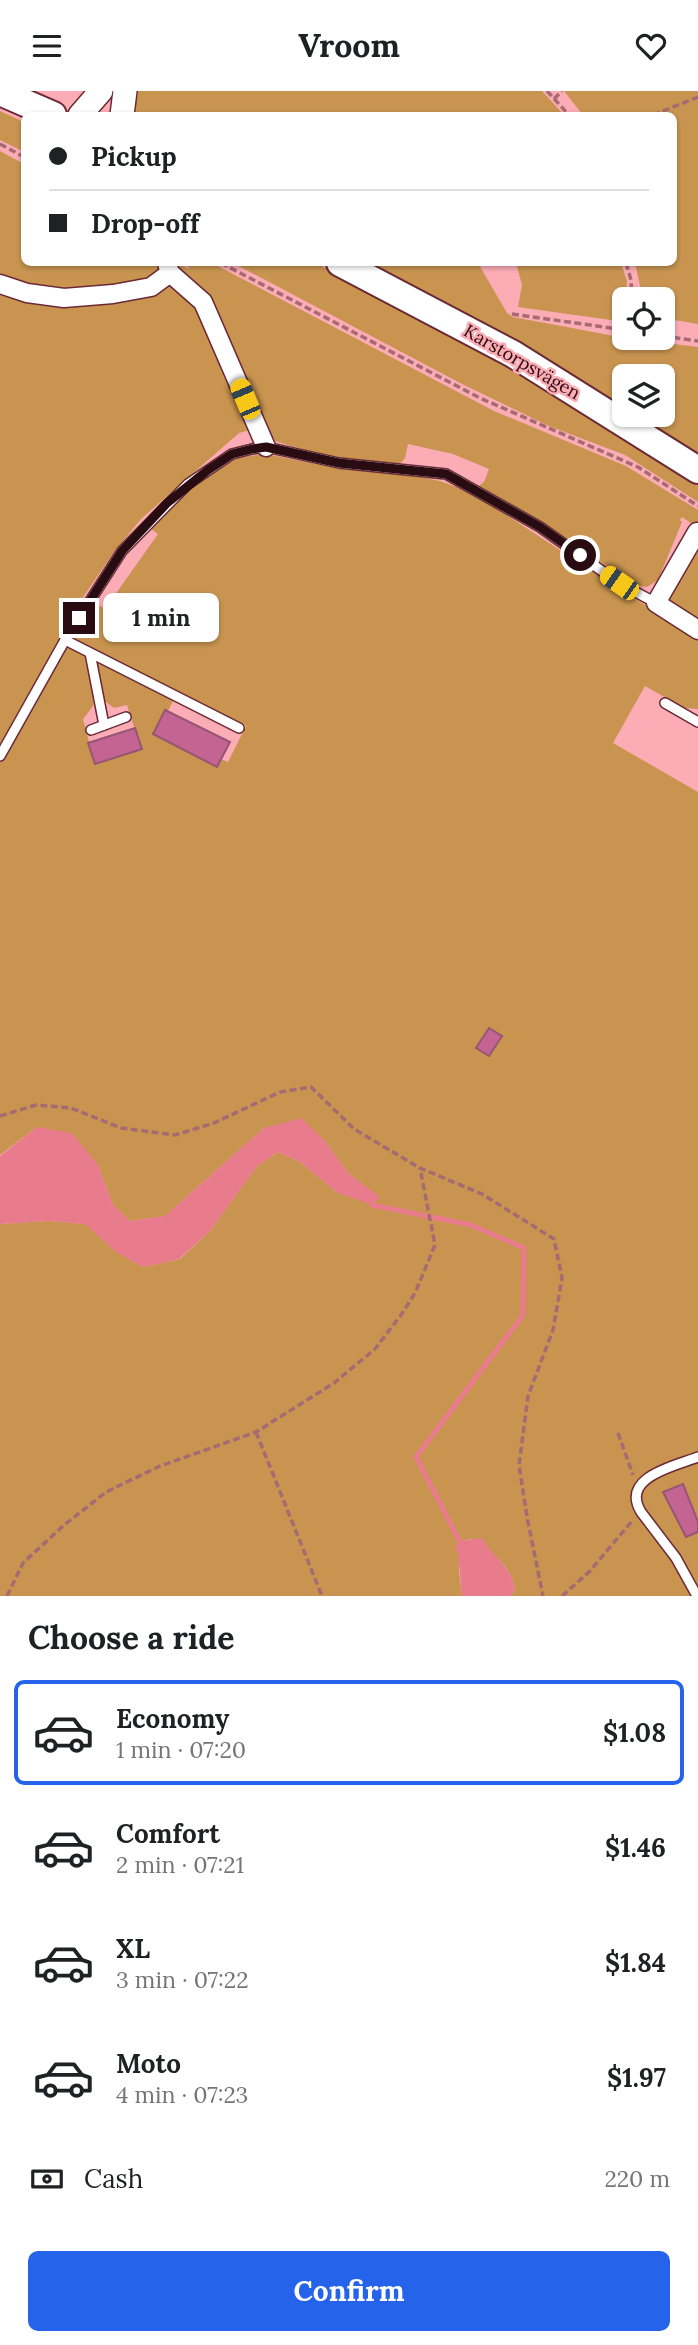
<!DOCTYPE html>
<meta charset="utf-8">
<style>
:root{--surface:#fff;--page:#f6f6f6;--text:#202124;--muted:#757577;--line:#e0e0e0;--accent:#2563eb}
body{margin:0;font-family:Lora,serif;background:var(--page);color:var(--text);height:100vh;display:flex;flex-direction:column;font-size:26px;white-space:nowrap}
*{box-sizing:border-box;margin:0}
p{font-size:23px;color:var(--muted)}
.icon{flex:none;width:38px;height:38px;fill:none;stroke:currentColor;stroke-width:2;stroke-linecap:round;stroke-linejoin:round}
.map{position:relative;height:1505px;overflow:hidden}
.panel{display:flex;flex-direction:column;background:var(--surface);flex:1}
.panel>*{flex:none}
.banner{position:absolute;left:21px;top:21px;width:656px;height:154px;border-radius:10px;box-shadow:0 2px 5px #0004;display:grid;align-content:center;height:154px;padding:0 28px;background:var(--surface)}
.controls{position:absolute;left:612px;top:196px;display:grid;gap:14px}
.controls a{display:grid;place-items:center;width:63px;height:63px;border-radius:10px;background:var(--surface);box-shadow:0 2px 5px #0004;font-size:35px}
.end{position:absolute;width:32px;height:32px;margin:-16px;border:9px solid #280c11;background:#fff;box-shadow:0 0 0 4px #fff}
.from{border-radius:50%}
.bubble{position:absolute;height:49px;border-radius:10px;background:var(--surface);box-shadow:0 2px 5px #0004;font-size:23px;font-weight:700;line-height:49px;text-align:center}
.car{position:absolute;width:21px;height:42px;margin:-21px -10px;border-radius:9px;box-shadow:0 0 5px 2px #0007;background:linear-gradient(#f5c518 24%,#345 0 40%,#f5c518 0 76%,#345 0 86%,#f5c518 0)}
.banner b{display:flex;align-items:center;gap:24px;height:66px;font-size:26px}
.banner b+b{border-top:2px solid var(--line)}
.banner i{width:18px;height:18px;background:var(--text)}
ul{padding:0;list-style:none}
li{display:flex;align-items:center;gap:21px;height:105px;margin:0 14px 10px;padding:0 14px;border:4px solid transparent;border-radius:10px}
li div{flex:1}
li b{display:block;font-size:26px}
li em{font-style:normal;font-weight:700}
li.on{border-color:var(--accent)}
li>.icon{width:63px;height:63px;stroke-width:1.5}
h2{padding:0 28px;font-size:32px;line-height:84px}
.pay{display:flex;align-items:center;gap:18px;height:77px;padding:0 28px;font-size:26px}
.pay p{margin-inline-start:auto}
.primary-button{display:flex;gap:14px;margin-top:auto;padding:14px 28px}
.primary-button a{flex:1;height:80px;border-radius:10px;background:var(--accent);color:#fff;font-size:28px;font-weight:700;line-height:80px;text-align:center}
header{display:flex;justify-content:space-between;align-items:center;height:91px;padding:0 28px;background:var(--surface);font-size:32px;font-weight:700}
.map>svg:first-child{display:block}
.green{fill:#c89450}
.water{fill:#e87c8c}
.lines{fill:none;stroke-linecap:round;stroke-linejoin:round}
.stream{stroke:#e87c8c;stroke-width:5}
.building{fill:#c46492;stroke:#965573;stroke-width:2}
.service-casing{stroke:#6b2935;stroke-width:12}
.minor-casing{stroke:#6b2935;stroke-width:21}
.tertiary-casing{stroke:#6b2935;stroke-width:26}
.secondary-casing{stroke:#6b2935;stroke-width:30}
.path{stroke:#a66b72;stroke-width:3.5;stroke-dasharray:7 3.5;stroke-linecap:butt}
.service{stroke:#fff;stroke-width:9}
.minor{stroke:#fff;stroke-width:18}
.tertiary{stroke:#fff;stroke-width:23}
.secondary{stroke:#fff;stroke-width:26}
.route{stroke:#280c11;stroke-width:9}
.labels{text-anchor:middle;stroke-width:5;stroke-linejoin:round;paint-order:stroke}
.street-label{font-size:18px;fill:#280c11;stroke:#fcacb5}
</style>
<header><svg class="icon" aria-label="menu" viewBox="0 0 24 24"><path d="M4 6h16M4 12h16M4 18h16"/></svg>Vroom<svg class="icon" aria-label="heart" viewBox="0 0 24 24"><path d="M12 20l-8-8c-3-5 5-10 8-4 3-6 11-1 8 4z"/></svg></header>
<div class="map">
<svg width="698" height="1505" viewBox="0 0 698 1505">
<rect width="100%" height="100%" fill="#fcacb5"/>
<!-- green -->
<g class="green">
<path d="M134,0h408l22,24h-430z"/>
<path d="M564,0h134v233l-35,-6v-19h-20l-8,-36h39v-148h-91z"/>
<path d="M0,20l24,11v30l-24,-12z"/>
<path d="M0,60l24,13v99h153l12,6 -3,-6h26l282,148 132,55 72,44v18l-16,-11 -2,3 2,2 -24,58 -11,7 -11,-2 -99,-65 -58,-34 5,-4 5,-13 -36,-15 -45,-10 -3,14 -5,6c-43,-2 -83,-9 -125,-23l-8,-16 -28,8 -98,86 -27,33 -35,51 -79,141z"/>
<path d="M233,172h83l187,102 195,121v16l-73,-47 -76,-29 -87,-42z"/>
<path d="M370,172h108l29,50 6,4 112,21 73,9v108l-63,-40h28v-39h-38v33l-121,-72z"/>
<path d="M516,172h105l6,18 -2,41 -107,-15 4,-22z"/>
<path d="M266,363l60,12 75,7 39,8 33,12 160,105 65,37v74l-14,-1 -39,-22 -32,57 85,49v804h-187l4,-8c-4,-22 -25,-38 -43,-49l-12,2 -1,31 3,24h-462v-372l48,-3 37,3 31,27 27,16 37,-8 29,-27 48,-66 21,-14 22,10 38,31 41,4 -30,-23 -26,-35 -59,-11 -99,88 -35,5 -17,-16 -15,-40 -61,-38 -37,28v-394l65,-117 19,10 10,47 -1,5 -10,13 12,45 46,-15 -14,-44 -13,3 -9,-7 -8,-39 76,39 -5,10 -3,-1 -12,24 64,33 4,-8 7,3 18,-36 -173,-86 22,-37 10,6 53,-75 -10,-7 53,-47 34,-22z"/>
<path d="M698,461v72c-7,-5 -17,-9 -24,-16 -18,-17 13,-43 24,-56z"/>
</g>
<!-- water -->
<g class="water">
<path d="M301,1027l22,21 26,35 31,23 -8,8 -34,-12 -38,-31 -22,-10 -21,14 -48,66 -30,27 -36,8 -27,-15 -31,-28 -37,-3 -48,3v-68l37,-29 35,6 26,32 15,40 17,16 35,-5 99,-88z"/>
<path d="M482,1447c10,18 29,29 33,50l-4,8h-49l-4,-43 -3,-6 5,-6z"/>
</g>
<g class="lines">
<!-- stream -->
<path class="stream" d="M372,1114l99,20 53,23 -1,67 -107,142 46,89"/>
</g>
<!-- building -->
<g class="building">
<path d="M165,619l65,32 -13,25 -64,-33z"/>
<path d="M135,637l7,21 -47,15 -7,-21z"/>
<path d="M489,937l13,8 -13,20 -13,-8z"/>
<path d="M683,1393l15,38v10l-12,5 -23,-45z"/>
</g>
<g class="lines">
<defs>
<g id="service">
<path d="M65,549l174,88"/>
<path d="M90,562l14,72"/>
<path d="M665,612l33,19"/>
<path d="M91,639l35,-13"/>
<path d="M0,665l65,-116 57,-89 66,-67 44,-30 20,-5 14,-2 73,16 107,11 94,53 79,56 37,20"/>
<path d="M697,1505l-21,-38 -35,-46c-21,-35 34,-46 57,-55"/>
</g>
<g id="minor">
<path d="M167,172l3,10 33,29 63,145"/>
<path d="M0,193l27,9 37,5 49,-4 38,-7 19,-14"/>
<path d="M697,441l-41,71 42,27"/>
</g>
<g id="tertiary">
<path d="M80,24l21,-24"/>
<path d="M122,24l3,-24"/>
</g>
<g id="secondary">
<path d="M0,1l53,23"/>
<path d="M340,172l173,91 185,116"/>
</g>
</defs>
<!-- service casing -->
<use href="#service" class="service-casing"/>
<!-- minor casing -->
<use href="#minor" class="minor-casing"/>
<!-- tertiary casing -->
<use href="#tertiary" class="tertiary-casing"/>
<!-- secondary casing -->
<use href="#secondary" class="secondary-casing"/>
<!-- path -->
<g class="path">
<path d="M547,0l22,24"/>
<path d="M554,8l8,-8"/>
<path d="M653,24l45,-18"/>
<path d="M0,53l24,13"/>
<path d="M221,172l259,135 158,69 60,39"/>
<path d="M626,172l5,17 1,19"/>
<path d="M512,223l113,16"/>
<path d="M663,245l35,5"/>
<path d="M0,1025l36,-11 35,3 50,20 54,7 39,-12 66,-31 31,-5 43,42 66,39 62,26 72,45 8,39 -9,52 -25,66 -9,69 8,52 16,79"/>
<path d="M256,1341l66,164"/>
<path d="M618,1342l15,42"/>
<path d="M7,1505l16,-33 40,-37 43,-34 54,-26 96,-34 78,-49 41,-34 26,-34 14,-22 20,-48 -15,-77"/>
<path d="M562,1505l27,-24 43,-51"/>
</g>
<!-- service -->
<use href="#service" class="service"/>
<!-- minor -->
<use href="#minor" class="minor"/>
<!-- tertiary -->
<use href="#tertiary" class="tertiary"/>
<!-- secondary -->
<use href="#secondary" class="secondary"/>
</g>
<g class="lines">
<!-- route -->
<path class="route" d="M79,527l43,-67 45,-48 41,-33 24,-16 20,-5 14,-2 73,16 107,11 94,53 40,28"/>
</g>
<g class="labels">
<!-- street labels -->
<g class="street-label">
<text transform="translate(522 271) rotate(30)" y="6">Karstorpsvägen</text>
</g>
</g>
</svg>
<div class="controls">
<a><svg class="icon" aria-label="locate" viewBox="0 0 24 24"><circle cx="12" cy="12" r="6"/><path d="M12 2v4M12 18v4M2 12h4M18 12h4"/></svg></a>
<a><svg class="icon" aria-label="layers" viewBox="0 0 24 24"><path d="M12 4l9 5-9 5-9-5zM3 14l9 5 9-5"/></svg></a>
</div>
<i class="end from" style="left:580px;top:464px"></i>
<i class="end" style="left:79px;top:527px"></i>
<div class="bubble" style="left:103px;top:502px;width:116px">1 min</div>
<i class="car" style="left:245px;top:308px;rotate:337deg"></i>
<i class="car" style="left:619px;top:492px;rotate:305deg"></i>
<div class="banner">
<b><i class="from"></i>Pickup</b>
<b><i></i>Drop-off</b>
</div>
</div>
<section class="panel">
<h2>Choose a ride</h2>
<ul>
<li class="on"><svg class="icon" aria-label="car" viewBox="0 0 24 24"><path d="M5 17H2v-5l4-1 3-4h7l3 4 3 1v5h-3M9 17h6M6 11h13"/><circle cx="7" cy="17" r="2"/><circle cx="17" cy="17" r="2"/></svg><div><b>Economy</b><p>1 min · 07:20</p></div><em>$1.08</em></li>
<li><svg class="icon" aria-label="car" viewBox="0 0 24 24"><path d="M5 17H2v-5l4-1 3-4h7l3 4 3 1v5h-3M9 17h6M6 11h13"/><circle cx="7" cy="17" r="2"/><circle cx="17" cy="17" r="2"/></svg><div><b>Comfort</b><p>2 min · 07:21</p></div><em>$1.46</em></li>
<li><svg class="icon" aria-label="car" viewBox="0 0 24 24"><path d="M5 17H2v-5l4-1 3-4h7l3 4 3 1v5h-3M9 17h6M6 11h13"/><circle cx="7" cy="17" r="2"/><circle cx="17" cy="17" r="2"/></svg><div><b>XL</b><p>3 min · 07:22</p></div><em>$1.84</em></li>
<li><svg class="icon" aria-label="car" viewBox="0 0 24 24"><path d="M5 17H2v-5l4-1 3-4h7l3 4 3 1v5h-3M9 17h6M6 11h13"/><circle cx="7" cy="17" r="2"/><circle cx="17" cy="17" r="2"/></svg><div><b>Moto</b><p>4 min · 07:23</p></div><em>$1.97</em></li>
</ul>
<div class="pay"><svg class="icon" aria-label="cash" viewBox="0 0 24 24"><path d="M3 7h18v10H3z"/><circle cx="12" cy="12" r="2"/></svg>Cash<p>220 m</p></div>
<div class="primary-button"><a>Confirm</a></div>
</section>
